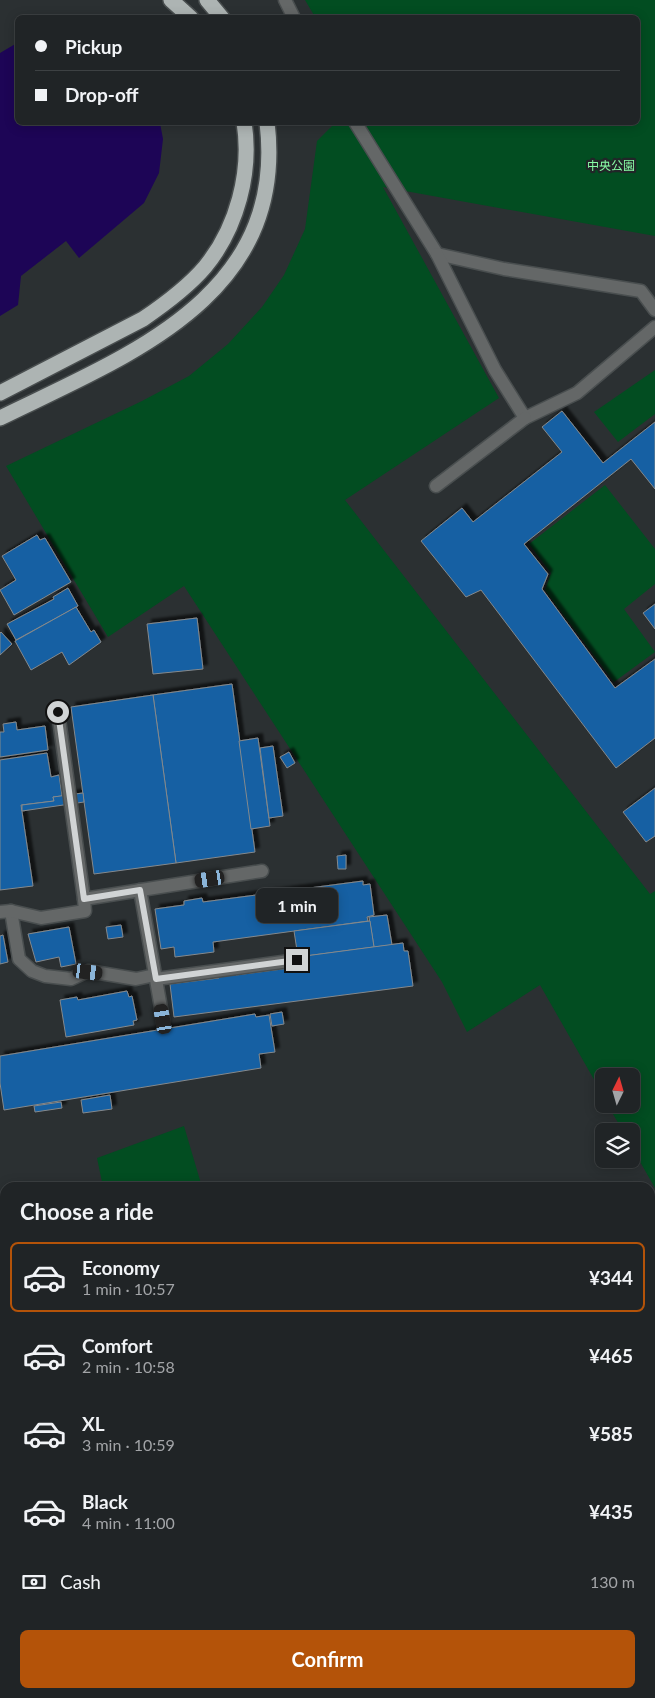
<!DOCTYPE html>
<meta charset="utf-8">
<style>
:root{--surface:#202426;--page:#282c2e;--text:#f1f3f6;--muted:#a2a4a7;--line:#3d4143;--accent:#b45309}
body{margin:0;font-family:Lato,"Noto Sans JP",sans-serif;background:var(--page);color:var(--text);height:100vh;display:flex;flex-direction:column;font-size:19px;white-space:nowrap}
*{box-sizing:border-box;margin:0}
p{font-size:16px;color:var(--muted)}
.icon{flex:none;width:28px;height:28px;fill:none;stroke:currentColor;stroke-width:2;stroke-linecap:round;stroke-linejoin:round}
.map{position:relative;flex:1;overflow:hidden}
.side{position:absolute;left:0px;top:1182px;width:655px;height:516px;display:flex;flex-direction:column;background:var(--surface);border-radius:15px 15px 0 0;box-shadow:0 2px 12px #0003,0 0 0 1px var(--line)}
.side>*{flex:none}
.top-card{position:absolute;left:15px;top:15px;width:625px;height:110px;border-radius:8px;box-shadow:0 2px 12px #0003,0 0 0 1px var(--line);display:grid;align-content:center;height:110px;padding:0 20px;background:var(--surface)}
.needle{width:32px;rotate:5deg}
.fabs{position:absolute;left:595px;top:1068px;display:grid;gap:10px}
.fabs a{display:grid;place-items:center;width:45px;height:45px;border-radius:8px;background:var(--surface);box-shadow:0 2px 12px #0003,0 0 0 1px var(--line);font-size:25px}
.end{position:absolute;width:22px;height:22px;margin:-11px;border:6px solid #d1d4d5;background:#111;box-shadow:0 0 0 2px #111}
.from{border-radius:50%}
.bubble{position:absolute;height:35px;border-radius:8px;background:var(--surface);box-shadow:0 2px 12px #0003,0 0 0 1px var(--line);font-size:16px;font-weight:700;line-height:35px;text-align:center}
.car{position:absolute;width:15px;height:30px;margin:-15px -8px;border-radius:6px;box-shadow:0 0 4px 1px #0007;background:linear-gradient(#222 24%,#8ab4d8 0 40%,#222 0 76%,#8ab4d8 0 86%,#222 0)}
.top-card b{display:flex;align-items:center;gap:18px;height:48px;font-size:19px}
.top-card b+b{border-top:1px solid var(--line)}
.top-card i{width:12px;height:12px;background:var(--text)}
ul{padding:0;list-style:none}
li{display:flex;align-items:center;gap:15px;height:70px;margin:0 10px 8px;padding:0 10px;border:2px solid transparent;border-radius:8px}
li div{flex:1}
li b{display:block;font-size:19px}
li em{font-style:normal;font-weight:700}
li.active{border-color:var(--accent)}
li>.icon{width:45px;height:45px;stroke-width:1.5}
h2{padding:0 20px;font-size:22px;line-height:60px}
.pay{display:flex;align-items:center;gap:12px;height:55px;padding:0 20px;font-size:19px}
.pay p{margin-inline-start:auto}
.cta{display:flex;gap:10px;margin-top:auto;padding:10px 20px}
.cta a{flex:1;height:58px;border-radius:8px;background:var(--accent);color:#fff;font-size:20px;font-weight:700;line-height:58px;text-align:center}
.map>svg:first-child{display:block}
.green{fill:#024d21}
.water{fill:#1d0556}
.building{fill:#1360a3;stroke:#85898d;filter:url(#shadow)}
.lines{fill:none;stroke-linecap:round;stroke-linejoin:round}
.minor-casing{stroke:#494e4f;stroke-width:15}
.highway-casing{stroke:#494e4f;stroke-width:18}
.minor{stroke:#646767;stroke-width:12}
.highway{stroke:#adb4b3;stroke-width:15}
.route{stroke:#d1d4d5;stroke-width:6}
.labels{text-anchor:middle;stroke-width:4.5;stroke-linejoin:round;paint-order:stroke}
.park-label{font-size:12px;fill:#88fba5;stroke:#212628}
</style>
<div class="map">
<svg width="655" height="1698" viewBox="0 0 655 1698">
<defs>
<filter id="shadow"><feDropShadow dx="4.5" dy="-4.5" stdDeviation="1" flood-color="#0009"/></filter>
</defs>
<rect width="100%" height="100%" fill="#2b3032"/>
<!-- green -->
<g class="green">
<path d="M305,0h350v236l-272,-49 116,211 -154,102 305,394 5,-3v297l-24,-42v-15h-8l-16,-27h24v-28h-27v21l-64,-112 -73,47 -25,-50 -258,-396 -76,51 -102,-171 136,-65 47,-25 39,-32 34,-37 22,-32 21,-46 12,-88 18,-18 303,-1v-104l-323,-1z"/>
<path d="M655,370v44l-37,28 -24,-30z"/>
<path d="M605,485l50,64v35l-31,25 31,43 -41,30 -69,-92 6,-17 -22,-29z"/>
<path d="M184,1126l18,61h-99l-6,-29z"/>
</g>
<!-- water -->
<path class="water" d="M17,43l1,79 142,1 3,16 -4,34 -15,30 -65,55 -13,-17 -45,35 -3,29 -18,11v-263z"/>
<!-- building -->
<g class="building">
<path d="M562,411l41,52 52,-41v67l-24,-30 -107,85 24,30 -6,15 73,99 40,-29v79l-39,30 -135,-178 -15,7 -45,-56 41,-33 11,14 89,-70 -20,-25z"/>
<path d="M37,535l3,5 5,-2 26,44 -57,33 -14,-25 16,-10 -14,-24z"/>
<path d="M68,588l10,18 -62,34 -9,-16 47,-25 -1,-2z"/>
<path d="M655,604v25l-12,-16z"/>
<path d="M76,607l15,25 3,-2 7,12 -32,23 -7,-13 -31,18 -16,-29z"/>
<path d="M197,618l6,51 -50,5 -6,-50z"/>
<path d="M1,632l11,12 -12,11v-22z"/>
<path d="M232,684l23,168 -79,11 -23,-168z"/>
<path d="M153,695l23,168 -82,11 -23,-167z"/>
<path d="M16,722l1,8 28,-4 3,24 -48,7v-25h4l-1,-8z"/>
<path d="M258,738l12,88 -19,3 -12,-88z"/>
<path d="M273,746l10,70 -14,2 -9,-70z"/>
<path d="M289,752l6,11 -8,5 -7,-11z"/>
<path d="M47,753l4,24 8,-2 3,21 -9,1 1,4 -33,4 12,81 -33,4v-130z"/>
<path d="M655,788v48l-9,6 -23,-30z"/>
<path d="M83,793l1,9 -62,9v-6l32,-4 -1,-4z"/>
<path d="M346,855v14h-8l-1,-13z"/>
<path d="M363,881v4l7,-1 4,31 -7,2 1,4 -155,21 1,10 -39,5 -1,-10 -13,2 -6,-40 29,-4v-4l18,-3 1,4z"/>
<path d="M387,915l5,30 -18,2 -5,-30z"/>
<path d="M370,921l4,26 -76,10 -4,-26z"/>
<path d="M121,925l2,12 -15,2 -2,-12z"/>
<path d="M69,927l7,37 -15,3 -2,-10 -23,5 -8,-28z"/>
<path d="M3,935l5,27 -8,2v-28z"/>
<path d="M403,943l1,8h4l5,35 -239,31 -4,-33 49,-6v-3l17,-3v3l70,-9 -1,-10z"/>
<path d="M127,991l2,6 3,-1 5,24 -4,1 1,4 -68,12 -6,-37 17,-3 1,3z"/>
<path d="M282,1012l2,12 -12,2 -2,-12z"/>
<path d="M255,1014l1,3 13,-2 6,37 -16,2 2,14 -257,42 -4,-27v-27z"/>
<path d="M110,1095l2,14 -29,4 -2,-13z"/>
<path d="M61,1102l1,6 -27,4 -1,-6z"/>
<path d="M650,1304h5v41l-5,-9z"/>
<path d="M650,1361l5,9v111l-5,3z"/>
<path d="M655,1494v40l-5,3v-40z"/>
<path d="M650,1587h5v111h-508l-1,-4h504z"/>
<path d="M650,1603h5v95h-469l-1,-4h465z"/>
</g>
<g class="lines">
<defs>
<g id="minor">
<path d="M285,0l9,18"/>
<path d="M355,122l82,132 67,15 137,22 14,19"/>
<path d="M437,254l58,116 30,48 52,-25 78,-66"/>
<path d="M436,486l89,-68"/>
<path d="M58,712l26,187"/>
<path d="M140,890l23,129"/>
<path d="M11,911l8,48 13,12 13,5 26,3 17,-8 48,8 19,-4"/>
<path d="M0,912l11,-1 30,7 44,-7 -1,-12 178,-28"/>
<path d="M156,979l141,-19"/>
<path d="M650,1281l5,1"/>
<path d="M0,1357l5,-1"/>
</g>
<g id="highway">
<path d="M171,0l20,18"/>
<path d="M207,0l15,18"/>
<path d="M0,393l143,-74c22,-15 45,-32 62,-52 32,-39 47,-95 39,-145"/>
<path d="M0,418c128,-63 288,-121 267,-296"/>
<path d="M0,1289l5,33"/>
<path d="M0,1536l5,32"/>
<path d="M25,1694v4"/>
<path d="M54,1694l1,4"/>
</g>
</defs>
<!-- minor casing -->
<use href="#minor" class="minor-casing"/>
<!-- highway casing -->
<use href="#highway" class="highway-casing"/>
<!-- minor -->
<use href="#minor" class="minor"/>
<!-- highway -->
<use href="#highway" class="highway"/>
</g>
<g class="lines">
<!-- route -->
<path class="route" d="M58,712l26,187 56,-9 16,89 141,-19"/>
</g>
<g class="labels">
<!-- park labels -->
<g class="park-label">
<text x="611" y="170">中央公園</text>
</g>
</g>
</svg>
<div class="fabs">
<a><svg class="needle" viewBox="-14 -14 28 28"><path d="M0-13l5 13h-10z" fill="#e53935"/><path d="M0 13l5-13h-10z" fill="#a2a4a7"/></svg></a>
<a><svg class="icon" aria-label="layers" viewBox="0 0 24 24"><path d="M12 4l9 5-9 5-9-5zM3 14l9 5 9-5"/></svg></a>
</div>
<i class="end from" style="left:58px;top:712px"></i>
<i class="end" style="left:297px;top:960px"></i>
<div class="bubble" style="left:256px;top:888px;width:82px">1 min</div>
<i class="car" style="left:210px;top:879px;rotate:261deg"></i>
<i class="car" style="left:88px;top:972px;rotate:97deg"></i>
<i class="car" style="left:163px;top:1019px;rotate:350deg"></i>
<div class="top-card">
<b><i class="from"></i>Pickup</b>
<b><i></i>Drop-off</b>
</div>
<section class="side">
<h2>Choose a ride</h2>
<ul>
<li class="active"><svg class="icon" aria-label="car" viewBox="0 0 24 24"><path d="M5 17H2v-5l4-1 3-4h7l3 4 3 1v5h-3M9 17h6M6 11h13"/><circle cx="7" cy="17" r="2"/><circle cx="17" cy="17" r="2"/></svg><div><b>Economy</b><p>1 min · 10:57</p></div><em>¥344</em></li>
<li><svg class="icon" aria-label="car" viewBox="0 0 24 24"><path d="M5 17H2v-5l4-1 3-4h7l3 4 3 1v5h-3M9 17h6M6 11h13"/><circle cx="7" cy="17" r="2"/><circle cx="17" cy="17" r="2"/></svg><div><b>Comfort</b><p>2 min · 10:58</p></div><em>¥465</em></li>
<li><svg class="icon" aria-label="car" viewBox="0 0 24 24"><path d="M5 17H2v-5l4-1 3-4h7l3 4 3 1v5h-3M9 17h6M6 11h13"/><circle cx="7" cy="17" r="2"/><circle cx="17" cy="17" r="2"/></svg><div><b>XL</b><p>3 min · 10:59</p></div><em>¥585</em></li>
<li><svg class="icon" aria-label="car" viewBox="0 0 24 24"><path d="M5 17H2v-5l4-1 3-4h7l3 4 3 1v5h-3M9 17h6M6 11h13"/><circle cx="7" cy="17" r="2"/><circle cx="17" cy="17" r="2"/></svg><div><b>Black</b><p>4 min · 11:00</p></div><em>¥435</em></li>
</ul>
<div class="pay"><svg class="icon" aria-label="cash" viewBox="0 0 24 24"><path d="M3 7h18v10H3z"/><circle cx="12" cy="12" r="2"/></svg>Cash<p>130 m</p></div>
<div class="cta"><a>Confirm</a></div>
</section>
</div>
